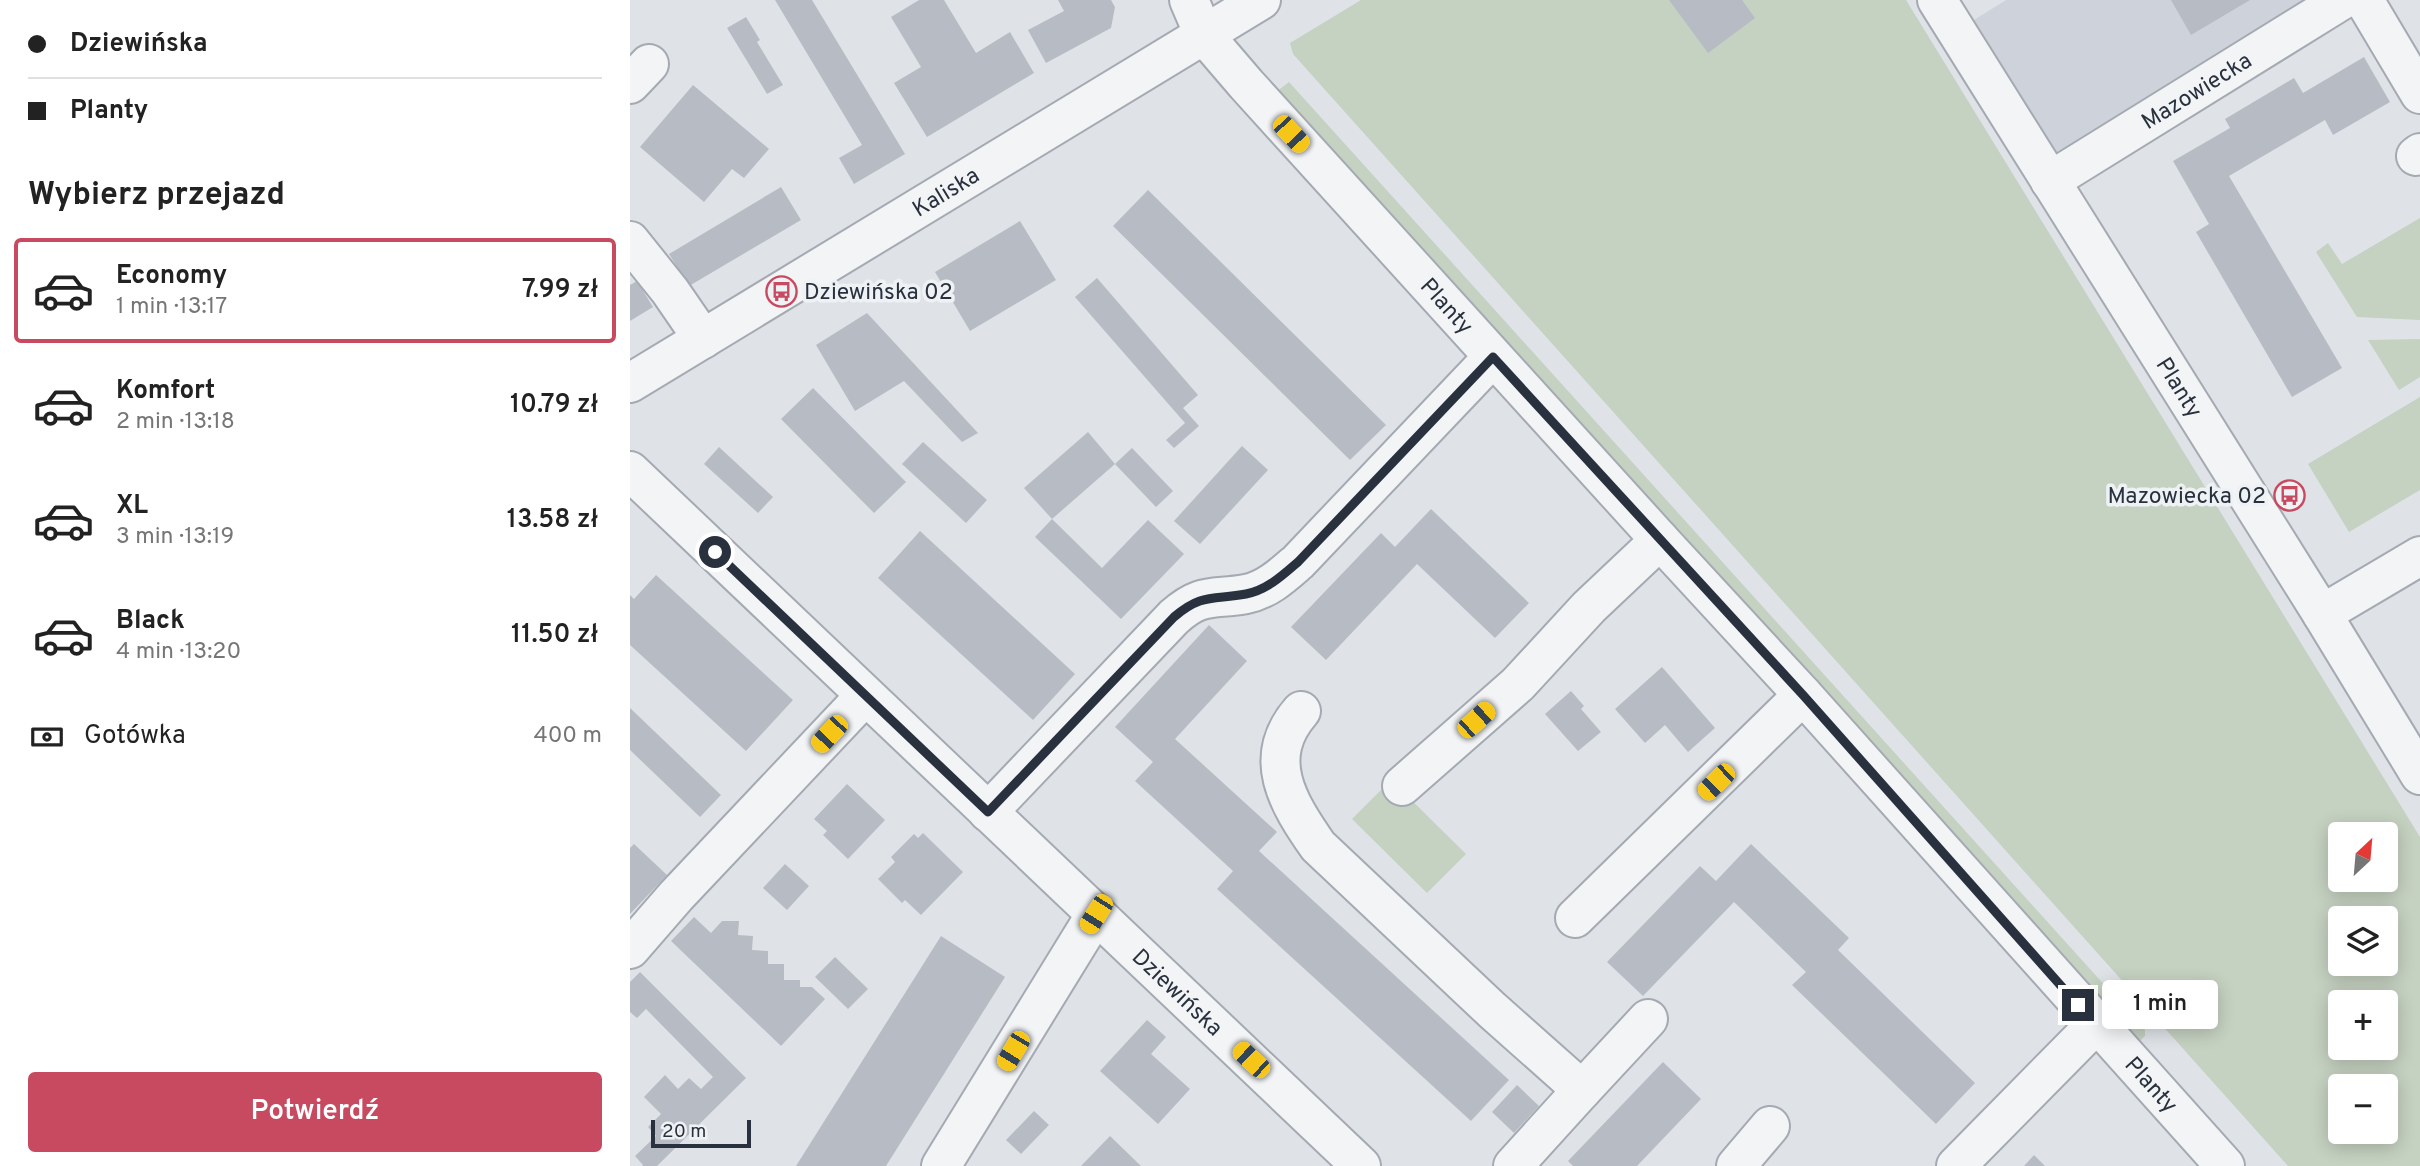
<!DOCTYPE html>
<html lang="pl">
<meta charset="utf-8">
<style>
:root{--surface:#fff;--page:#f6f6f6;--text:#222;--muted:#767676;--line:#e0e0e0;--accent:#c74a60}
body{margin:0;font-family:Overpass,sans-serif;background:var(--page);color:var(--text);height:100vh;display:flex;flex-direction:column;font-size:26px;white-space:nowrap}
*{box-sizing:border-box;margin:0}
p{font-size:23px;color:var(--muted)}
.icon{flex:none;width:38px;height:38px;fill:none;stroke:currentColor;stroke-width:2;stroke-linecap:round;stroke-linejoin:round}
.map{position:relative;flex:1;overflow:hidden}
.drawer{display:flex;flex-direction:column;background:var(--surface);width:630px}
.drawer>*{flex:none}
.banner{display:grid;align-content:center;height:154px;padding:0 28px;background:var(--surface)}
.needle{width:46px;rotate:26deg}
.controls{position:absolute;left:1698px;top:822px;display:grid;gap:14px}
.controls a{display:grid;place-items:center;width:70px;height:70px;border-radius:7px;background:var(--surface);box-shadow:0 4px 18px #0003;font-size:35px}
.scale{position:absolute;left:21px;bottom:18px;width:100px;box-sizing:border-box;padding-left:7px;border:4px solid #29313e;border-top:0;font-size:19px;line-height:24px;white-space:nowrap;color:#29313e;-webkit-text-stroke:5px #eff2f5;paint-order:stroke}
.end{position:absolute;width:32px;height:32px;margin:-16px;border:9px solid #29313e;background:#fff;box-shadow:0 0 0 4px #fff}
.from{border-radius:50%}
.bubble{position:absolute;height:49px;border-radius:7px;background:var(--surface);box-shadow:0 4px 18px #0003;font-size:23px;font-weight:600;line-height:49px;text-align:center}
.car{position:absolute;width:21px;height:42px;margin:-21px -10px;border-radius:9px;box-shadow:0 0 5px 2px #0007;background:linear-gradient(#f5c518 24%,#345 0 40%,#f5c518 0 76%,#345 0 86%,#f5c518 0)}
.banner b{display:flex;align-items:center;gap:24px;height:66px;font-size:26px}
.banner b+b{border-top:2px solid var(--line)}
.banner i{width:18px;height:18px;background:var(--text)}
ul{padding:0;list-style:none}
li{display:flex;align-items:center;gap:21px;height:105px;margin:0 14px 10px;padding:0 14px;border:4px solid transparent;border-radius:7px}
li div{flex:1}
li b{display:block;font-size:26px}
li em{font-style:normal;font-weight:600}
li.active{border-color:var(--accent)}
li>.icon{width:63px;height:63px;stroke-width:1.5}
h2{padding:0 28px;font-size:32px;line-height:84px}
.pay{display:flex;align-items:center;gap:18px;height:77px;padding:0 28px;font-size:26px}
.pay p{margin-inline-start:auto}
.action{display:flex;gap:14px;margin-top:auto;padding:14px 28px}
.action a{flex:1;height:80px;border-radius:7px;background:var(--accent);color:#fff;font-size:28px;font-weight:600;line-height:80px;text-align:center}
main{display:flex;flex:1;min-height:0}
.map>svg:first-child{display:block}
.built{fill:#ced2da}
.green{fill:#c5d1c1;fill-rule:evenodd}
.building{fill:#b7bcc4}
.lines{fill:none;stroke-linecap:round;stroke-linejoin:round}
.minor-casing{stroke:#a5aab2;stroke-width:42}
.minor{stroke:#f2f4f6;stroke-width:38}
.route{stroke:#29313e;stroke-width:9}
.labels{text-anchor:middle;stroke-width:7;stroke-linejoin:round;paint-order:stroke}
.street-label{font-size:23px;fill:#29313e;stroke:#eff2f5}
.poi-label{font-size:23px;fill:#29313e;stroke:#eff2f5;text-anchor:start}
</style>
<main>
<section class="drawer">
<div class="banner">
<b><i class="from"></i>Dziewińska</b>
<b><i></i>Planty</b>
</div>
<h2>Wybierz przejazd</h2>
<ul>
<li class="active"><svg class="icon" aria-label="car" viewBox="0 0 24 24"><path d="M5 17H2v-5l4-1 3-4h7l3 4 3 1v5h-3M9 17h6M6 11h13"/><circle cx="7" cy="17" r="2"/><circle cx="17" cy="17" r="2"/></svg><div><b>Economy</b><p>1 min · 13:17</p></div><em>7.99 zł</em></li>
<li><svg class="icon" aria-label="car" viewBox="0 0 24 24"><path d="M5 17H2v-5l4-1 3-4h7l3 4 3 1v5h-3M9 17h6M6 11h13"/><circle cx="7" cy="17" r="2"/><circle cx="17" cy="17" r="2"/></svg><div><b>Komfort</b><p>2 min · 13:18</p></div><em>10.79 zł</em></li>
<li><svg class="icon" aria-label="car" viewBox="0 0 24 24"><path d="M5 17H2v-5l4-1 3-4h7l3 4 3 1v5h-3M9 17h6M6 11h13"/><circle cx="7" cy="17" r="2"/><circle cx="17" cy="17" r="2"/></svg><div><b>XL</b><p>3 min · 13:19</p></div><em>13.58 zł</em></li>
<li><svg class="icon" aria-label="car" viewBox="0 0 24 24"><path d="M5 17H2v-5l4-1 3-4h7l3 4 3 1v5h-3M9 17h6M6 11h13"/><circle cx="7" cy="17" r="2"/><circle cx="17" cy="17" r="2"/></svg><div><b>Black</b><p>4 min · 13:20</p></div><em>11.50 zł</em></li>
</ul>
<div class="pay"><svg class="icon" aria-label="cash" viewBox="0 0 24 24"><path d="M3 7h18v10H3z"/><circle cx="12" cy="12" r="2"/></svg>Gotówka<p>400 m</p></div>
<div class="action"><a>Potwierdź</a></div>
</section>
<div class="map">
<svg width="1790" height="1166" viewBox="0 0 1790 1166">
<rect width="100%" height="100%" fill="#dfe3e8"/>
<!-- built -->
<path class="built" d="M1376,0h346l-284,174 -94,-154z"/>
<!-- green -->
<g class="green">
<path d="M731,0h545l514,837v329h-132l-995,-1112 -3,-11zM1710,835h45v45h-45zM1710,919h45v45h-45zM1710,1003h45v45h-45zM1710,1087h45v45h-45z"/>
<path d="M659,82l856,948v6l-5,5 -3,-1 -861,-948z"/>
<path d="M1790,218v102l-63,-3 -41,-65 12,-9 14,21z"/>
<path d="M1790,339v38l-21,13 -31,-50z"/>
<path d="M1790,397v93l-71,42 -41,-68z"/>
<path d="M761,780l75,74 -39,39 -75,-74z"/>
</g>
<!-- building -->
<g class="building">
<path d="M145,0h37l93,154 -51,30 -15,-26 23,-13z"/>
<path d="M289,0h25l32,53 34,-21 24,41 -107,64 -33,-54 27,-16 -30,-50z"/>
<path d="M428,0h53l4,7 -4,21 -65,35 -18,-33 36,-19z"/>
<path d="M1039,0h73l13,18 -47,35z"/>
<path d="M1541,0h79l-59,35z"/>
<path d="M116,17l14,23 -3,2 26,43 -16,9 -40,-66z"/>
<path d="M1734,57l26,45 -57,33 -8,-15 -96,56 113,192 -50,29 -96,-165 13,-8 -36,-63 57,-33 -5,-9 69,-41 9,15z"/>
<path d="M63,85l76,64 -25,29 -12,-9 -28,33 -64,-55z"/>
<path d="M151,187l20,33 -112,66 -20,-32z"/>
<path d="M518,190l238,235 -36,35 -237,-234z"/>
<path d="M390,221l36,59 -86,51 -35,-59z"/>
<path d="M467,278l101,117 -15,13 16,18 -25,22 -8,-8 19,-17 -110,-126z"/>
<path d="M7,281l16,26 -23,14v-36z"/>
<path d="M237,313l111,120 -16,9 -58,-61 -49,30 -39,-66z"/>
<path d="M183,388l93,94 -32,31 -93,-94z"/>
<path d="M458,432l27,32 17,-16 41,43 -17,16 -41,-43 -63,55 -28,-31z"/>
<path d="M293,442l64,58 -21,23 -64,-59z"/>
<path d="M612,446l26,24 -68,74 -26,-23z"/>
<path d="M89,447l54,50 -15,16 -54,-49z"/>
<path d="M801,509l98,94 -34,35 -78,-74 -91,96 -35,-33 90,-94 14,14z"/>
<path d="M422,519l50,49 46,-48 36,34 -63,65 -86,-82z"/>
<path d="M290,531l155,143 -42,46 -155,-142z"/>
<path d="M26,575l137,125 -47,51 -116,-106v-50l4,4z"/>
<path d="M579,625l38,36 -72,78 102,93 -18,19 250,229 -38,41 -254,-232 16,-18 -98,-90 18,-19 -38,-35z"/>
<path d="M1032,667l53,61 -27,24 -23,-27 -20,18 -30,-34z"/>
<path d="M941,691l13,15 -3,3 20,23 -23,19 -33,-37z"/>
<path d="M0,708l91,87 -21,22 -70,-67z"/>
<path d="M217,784l38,36 -37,39 -25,-24 4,-4 -13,-12z"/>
<path d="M293,833l40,39 -42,43 -16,-15 -3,3 -24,-24 17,-17 -4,-5 23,-23 4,4z"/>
<path d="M4,844l33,31 -37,39v-66z"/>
<path d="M1121,844l98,94 -11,12 137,133 -39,41 -144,-139 14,-13 -72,-70 -91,94 -36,-34 93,-96 16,15z"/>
<path d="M155,864l24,22 -22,24 -24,-22z"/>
<path d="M64,917l17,16 11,-12h17l-1,14 15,1 -1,14 16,1v13h16v16h16v7h12l13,12 -44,47 -110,-105z"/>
<path d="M311,936l64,41 -119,189h-90z"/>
<path d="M205,957l33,32 -20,20 -33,-32z"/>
<path d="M10,972l106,106 -89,88h-15l1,-1 -8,-9 21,-20 -8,-9 13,-13 -17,-17 21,-22 13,14 11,-11 12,11 12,-12 -67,-68 -9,9 -7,-6v-30z"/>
<path d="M517,1020l19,17 -15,17 39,35 -32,35 -58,-53z"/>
<path d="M1033,1062l38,37 -64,67h-64l-5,-5z"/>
<path d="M887,1085l22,21 -25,27 -22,-21z"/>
<path d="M404,1111l15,14 -28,29 -15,-14z"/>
<path d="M480,1136l31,30h-60z"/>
<path d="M1404,1155l11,11h-21z"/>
</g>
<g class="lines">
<defs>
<g id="minor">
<path id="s1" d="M559,0l15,35 42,49 414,456 143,155 422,471"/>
<path id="s2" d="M1307,0l385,614 98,161"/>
<path d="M1734,0l56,94"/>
<path d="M0,84l19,-20"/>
<path d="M1786,156l4,-3"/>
<path id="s3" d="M1420,181l292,-181"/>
<path d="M0,241l40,50 33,48"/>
<path id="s4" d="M0,383l631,-383"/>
<path id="s5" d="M0,471l731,695"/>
<path d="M1692,614l98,-58"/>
<path d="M671,711c-41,47 -13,92 17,135l174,164 90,80 -69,76"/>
<path d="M772,786l116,-102 71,-77 71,-67"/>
<path d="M358,812l186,-195c28,-25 39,-17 72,-23 21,-4 37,-19 52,-32l195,-205"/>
<path d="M945,918l228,-223"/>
<path d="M0,949l46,-53 189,-200"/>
<path d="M952,1090l66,-71"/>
<path d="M311,1166l155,-252"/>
<path d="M1106,1166l34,-40"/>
<path d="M1326,1166l140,-142"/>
</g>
</defs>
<!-- minor casing -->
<use href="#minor" class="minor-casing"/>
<!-- minor -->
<use href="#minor" class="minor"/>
</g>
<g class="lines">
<!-- route -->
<path class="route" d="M85,552l273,260 186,-195c28,-24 39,-17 72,-23 21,-4 37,-19 52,-32l195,-205 310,338 275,310"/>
</g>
<!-- icons -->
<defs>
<symbol id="bus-ring" viewBox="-11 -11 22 22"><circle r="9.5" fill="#eff2f5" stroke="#c74a60" stroke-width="1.5"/><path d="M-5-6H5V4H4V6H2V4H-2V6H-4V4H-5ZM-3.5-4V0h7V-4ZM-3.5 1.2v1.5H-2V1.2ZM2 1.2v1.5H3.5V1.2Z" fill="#c74a60"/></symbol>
</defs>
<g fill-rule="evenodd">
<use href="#bus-ring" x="134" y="274" width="35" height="35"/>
<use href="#bus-ring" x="1642" y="478" width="35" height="35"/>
</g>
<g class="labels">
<!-- street labels -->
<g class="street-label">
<text dy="8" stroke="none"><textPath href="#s3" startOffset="172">Mazowiecka</textPath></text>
<text dy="8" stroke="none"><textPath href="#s4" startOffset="369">Kaliska</textPath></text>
<text dy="8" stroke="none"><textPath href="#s1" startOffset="402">Planty</textPath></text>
<text dy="8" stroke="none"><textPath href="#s2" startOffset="457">Planty</textPath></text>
<text dy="8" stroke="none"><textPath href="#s5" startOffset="756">Dziewińska</textPath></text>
<text dy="8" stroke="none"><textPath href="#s1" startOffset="1452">Planty</textPath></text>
</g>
<!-- poi labels -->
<g class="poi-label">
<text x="174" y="299">Dziewińska 02</text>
<text x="1636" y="503" text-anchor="end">Mazowiecka 02</text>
</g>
</g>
</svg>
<div class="controls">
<a><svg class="needle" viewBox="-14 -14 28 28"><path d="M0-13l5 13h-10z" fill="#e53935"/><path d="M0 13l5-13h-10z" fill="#767676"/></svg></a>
<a><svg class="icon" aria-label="layers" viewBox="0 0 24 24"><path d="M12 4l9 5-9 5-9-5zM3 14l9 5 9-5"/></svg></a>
<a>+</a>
<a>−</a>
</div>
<div class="scale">20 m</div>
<i class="end from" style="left:85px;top:552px"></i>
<i class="end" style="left:1448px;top:1005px"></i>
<div class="bubble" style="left:1472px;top:980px;width:116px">1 min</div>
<i class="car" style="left:661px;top:134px;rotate:137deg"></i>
<i class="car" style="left:846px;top:720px;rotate:48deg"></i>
<i class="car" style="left:199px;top:734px;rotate:223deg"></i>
<i class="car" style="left:1086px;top:782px;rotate:226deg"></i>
<i class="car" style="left:466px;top:914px;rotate:212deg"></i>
<i class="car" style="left:383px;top:1051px;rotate:211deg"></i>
<i class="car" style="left:621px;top:1060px;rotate:313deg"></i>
</div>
</main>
